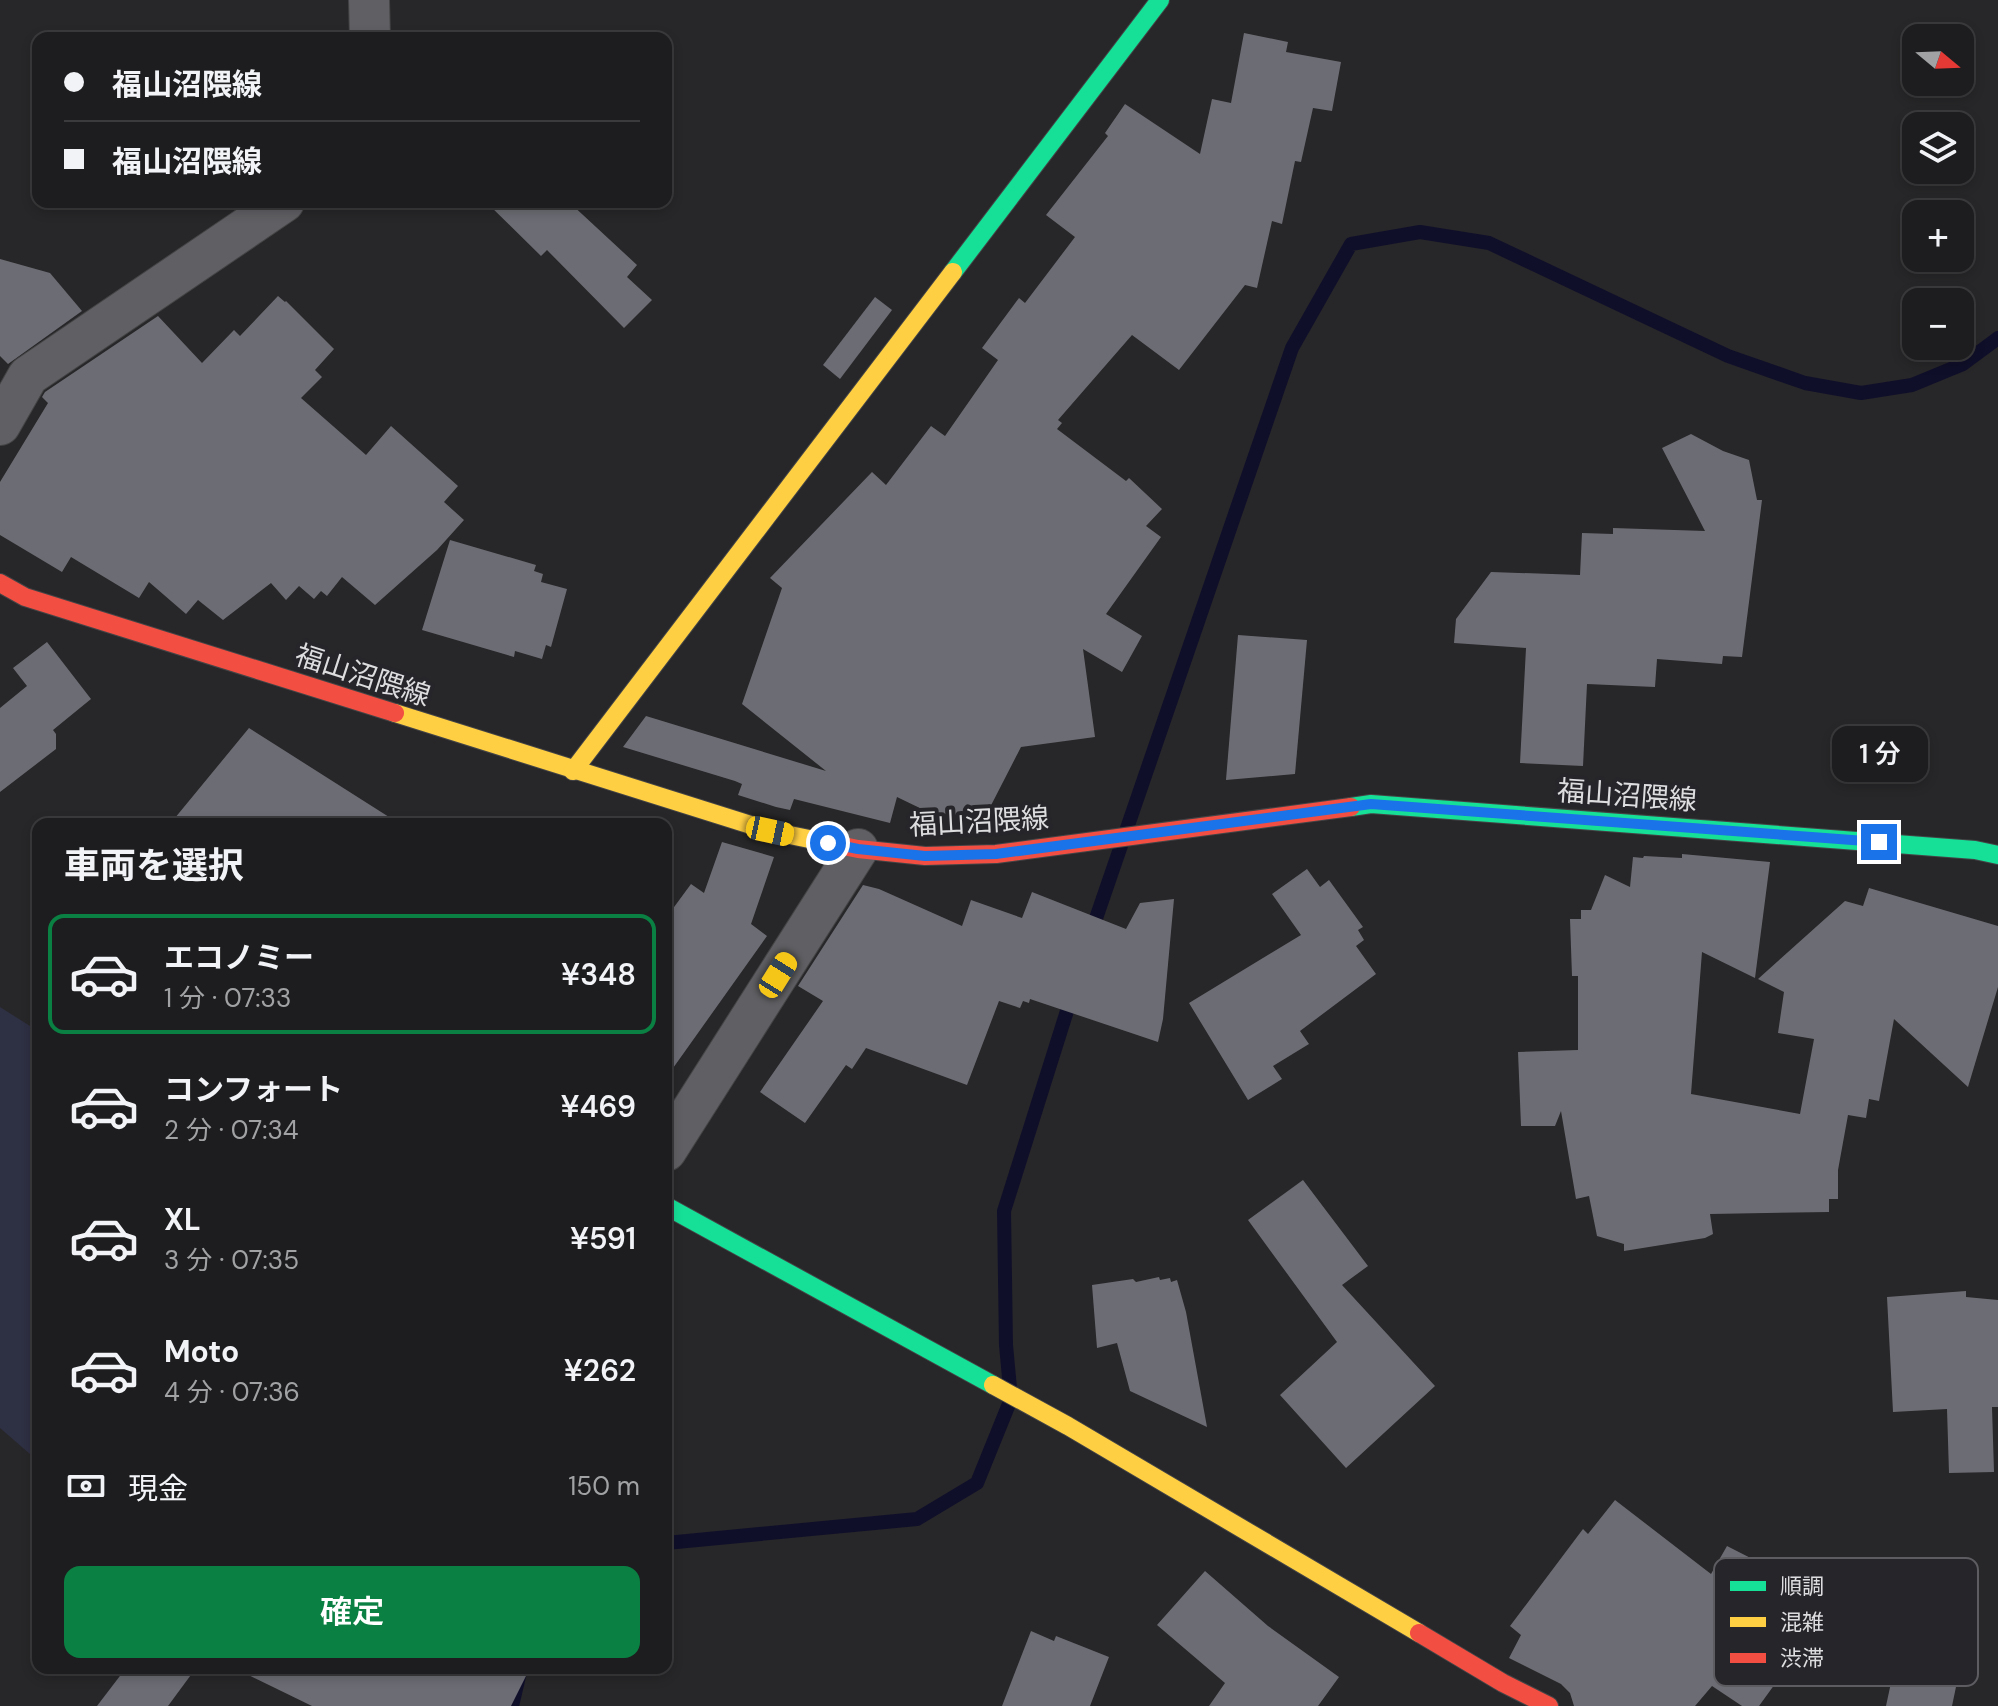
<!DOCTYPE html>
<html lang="ja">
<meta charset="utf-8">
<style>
:root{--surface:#1d1d1f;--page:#252628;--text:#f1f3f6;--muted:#a0a2a4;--line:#3b3b3d;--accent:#0b8043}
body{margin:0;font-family:"DM Sans","Noto Sans JP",sans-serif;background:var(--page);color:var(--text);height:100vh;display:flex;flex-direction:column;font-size:30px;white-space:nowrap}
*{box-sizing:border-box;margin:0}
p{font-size:26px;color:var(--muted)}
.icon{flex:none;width:44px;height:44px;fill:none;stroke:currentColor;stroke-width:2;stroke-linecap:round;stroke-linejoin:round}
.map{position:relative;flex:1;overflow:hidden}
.sheet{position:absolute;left:32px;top:818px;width:640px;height:856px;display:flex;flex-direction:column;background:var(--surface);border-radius:16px;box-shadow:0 4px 12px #0003,0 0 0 2px var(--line)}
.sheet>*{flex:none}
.hud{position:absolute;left:32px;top:32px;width:640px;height:176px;border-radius:16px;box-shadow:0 4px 12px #0003,0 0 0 2px var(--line);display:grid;align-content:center;height:176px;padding:0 32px;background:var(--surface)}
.needle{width:52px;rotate:109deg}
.controls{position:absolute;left:1902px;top:24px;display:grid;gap:16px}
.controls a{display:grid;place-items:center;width:72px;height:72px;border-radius:16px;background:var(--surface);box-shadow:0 4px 12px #0003,0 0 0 2px var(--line);font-size:40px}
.end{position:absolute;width:36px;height:36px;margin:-18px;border:10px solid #1a73e8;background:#fff;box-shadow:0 0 0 4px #fff}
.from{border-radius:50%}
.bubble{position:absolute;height:56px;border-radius:16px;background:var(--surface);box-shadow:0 4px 12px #0003,0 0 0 2px var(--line);font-size:26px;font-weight:600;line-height:56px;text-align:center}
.car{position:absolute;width:24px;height:48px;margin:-24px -12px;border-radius:10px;box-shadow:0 0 6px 2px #0007;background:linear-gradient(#f5c518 24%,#345 0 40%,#f5c518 0 76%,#345 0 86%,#f5c518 0)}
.hud b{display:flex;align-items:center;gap:28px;height:76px;font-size:30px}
.hud b+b{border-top:2px solid var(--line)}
.hud i{width:20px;height:20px;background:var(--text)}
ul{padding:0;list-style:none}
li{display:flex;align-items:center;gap:24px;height:120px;margin:0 16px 12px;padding:0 16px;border:4px solid transparent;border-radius:16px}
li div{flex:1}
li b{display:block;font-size:30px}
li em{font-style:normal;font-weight:600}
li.on{border-color:var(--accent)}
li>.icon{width:72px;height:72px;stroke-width:1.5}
h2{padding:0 32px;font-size:36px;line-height:96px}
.pay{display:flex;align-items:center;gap:20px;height:88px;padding:0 32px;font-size:30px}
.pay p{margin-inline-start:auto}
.button{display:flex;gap:16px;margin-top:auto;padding:16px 32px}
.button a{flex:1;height:92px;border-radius:16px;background:var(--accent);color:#fff;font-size:32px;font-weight:600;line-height:92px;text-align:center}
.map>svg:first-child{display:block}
.green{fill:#2e3043}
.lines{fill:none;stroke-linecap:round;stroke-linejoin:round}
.stream{stroke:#100f2a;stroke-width:14}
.building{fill:#6c6c74}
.street-casing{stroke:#444446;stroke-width:42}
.fast-casing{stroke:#444446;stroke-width:20}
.slow-casing{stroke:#444446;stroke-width:20}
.jam-casing{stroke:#444446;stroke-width:20}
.street{stroke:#606064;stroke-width:40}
.fast{stroke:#16e098;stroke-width:18}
.slow{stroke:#ffcf43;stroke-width:18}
.jam{stroke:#f24e42;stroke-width:18}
.route{stroke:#1a73e8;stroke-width:10}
.labels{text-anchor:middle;stroke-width:8;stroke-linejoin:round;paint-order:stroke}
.street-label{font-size:28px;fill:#dddde0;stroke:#26262a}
.key{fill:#26262a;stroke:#5d5d61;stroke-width:2}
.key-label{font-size:22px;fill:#dddde0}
</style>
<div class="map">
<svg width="1998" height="1706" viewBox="0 0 1998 1706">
<rect width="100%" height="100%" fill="#272729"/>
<!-- green -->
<path class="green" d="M0,1007l38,24v430l-38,-33z"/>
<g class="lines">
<!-- stream -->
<g class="stream">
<path d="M1091,933l201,-585 59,-104 69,-12 69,11 239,113 77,27 56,10 51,-8 51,-21 35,-26"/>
<path d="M666,1543l251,-24 60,-36 34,-84 -5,-54 -2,-134 68,-216"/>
<path d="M512,1706l9,-38"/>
</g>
</g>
<!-- building -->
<g class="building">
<path d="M1244,33l44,9 -2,10 55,10 -9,49 -19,-3 -12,54 -6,-1 -13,63 -10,-3 -15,67 -12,-3 -66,85 -47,-35 -74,85 4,3 -5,6 69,52 3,-3 33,31 -16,17 15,11 -55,77 36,22 -20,36 -39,-23 12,88 -74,10 -37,72 -17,-8 -8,16 -62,-30 -7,26 -96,-24 -4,11 -14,-3 -38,-12 4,-11 -7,-3 -112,-34 23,-31 180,55 -84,-67 40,-116 -12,-10 102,-106 14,13 45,-59 14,10 53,-76 -16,-12 37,-50 6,5 50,-66 -29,-22 62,-79 -3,-3 20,-29 75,50 12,-55 19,4z"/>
<path d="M486,202h83l68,63 -10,12 25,23 -28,28 -77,-78 -6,6z"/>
<path d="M0,259l50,14 32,38 -74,53 -8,-8z"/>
<path d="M278,296l7,6 1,-1 48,48 -19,21 7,7 -21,21 65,57 25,-29 67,60 -14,16 20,18 -27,30 -62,55 -33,-28 -15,19 -6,-5 -7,8 -15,-13 -13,14 -15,-17 -48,37 -25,-20 -12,14 -37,-32 -10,16 -68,-41 -9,15 -62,-37v-53l48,-79 -6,-6 3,-5 113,-76 44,47 32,-33 6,6z"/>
<path d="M875,297l17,13 -52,69 -17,-14z"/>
<path d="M1691,434l32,17 26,9 8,40h5l-20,157 -19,-1 -1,8 -65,-5 -2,28 -68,-3 -4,82 -63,-3 6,-115 -72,-5 2,-24 35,-47 89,3 2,-42 31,1v-6l92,3 -43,-83z"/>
<path d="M450,540l86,25 -2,6 9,3 -2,8 26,7 -16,58 -5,-2 -4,14 -27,-8 -1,6 -92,-27z"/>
<path d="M1238,635l69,5 -12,134 -69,6z"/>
<path d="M47,642l44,57 -38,31 3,4v15l-56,43v-84l27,-22 -14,-18z"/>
<path d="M249,728l33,21 118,75h-230z"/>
<path d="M722,842l52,15 -23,67 16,12 -101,142v-160l25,-34 13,9z"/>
<path d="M1682,854l88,8 -15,116 -53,-26 -11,142 109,20 14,-75 -36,-6 6,-41 -26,-13 87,-78 18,5 6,-18 129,38v61l-30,100 -74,-68 -15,82 -10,-2 -3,19 -18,-3 -10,55v29h-9v13l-119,2 3,20 -8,4 -81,13v-7l-27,-8 -8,-40 -13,3 -15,-88 -6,15h-34l-3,-74 60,-2v-74h-6l-2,-57h11v-9h10l14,-35 25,12 3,-30 10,1 1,-2 38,2z"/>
<path d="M1307,869l13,18 9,-7 34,47 -5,3 6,10 -8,6 20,28 -76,57 9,13 -36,22 9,13 -34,21 -59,-97 112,-68 -29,-41z"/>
<path d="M863,885l16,4 83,37 9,-26 51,18 10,-26 94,37 14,-26 34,-4 -11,120 -5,23 -128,-43 -1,4 -6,-2 -3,7 -21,-7 -32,84 -101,-37 -14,21 -6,-4 -41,58 -45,-31 63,-91 -25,-15z"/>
<path d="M1303,1180l65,86 -26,19 93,101 -89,82 -66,-73 57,-53 -89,-122z"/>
<path d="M1159,1277l1,3 10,-2 1,4 6,-2 9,32 21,115 -77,-36 -13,-48 -20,5 -5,-63 41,-6 3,3z"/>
<path d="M1966,1291v6l32,3v107h-6l2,65 -45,1 -2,-64 -54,3 -6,-115z"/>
<path d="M1615,1500l96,74 16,-28 59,30 -7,12 10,5 -36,65 27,19 -21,29h-17l-30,-20 -17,20h-121l-4,-13 -9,-9 -52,-26 12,-23 -11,-9 73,-97 5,5z"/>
<path d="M1205,1571l63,55 71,51 -21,29h-109l16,-23 -68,-58z"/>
<path d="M1031,1631l23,10 2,-5 53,21 -19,49h-88z"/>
<path d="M1898,1650l63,13 -9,43h-66z"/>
<path d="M126,1668h70l-28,38h-71z"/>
<path d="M234,1668h296l-19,38h-199z"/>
</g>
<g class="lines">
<defs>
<g id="street">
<path d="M369,0l1,38"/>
<path d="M0,425l28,-49 256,-174"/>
<path d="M666,1151l192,-302"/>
</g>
<g id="fast">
<path d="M953,272l207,-272"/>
<path d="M1351,807l20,-3 604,46 23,5"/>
<path d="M666,1206l327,179"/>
</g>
<g id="slow">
<path d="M395,713l375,118 54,11"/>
<path d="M573,771l380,-499"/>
<path d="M993,1385l75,41 351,207"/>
</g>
<g id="jam">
<path d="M0,583l25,14 370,116"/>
<path d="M824,842l34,7 67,7 71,-2 355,-47"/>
<path d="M1419,1633l84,50 46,23"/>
</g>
</defs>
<!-- street casing -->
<use href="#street" class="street-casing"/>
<!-- fast casing -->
<use href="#fast" class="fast-casing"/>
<!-- slow casing -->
<use href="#slow" class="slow-casing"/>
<!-- jam casing -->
<use href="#jam" class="jam-casing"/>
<!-- street -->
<use href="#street" class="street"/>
<!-- fast -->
<use href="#fast" class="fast"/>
<!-- slow -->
<use href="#slow" class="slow"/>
<!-- jam -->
<use href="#jam" class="jam"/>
</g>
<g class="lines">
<!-- route -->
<path class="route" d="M828,843l30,6 67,7 71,-2 375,-50 508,38"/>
</g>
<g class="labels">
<!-- street labels -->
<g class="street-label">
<text transform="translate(363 675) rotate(18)" y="10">福山沼隈線</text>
<text transform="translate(1627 795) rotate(4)" y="10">福山沼隈線</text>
<text transform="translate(979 821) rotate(-3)" y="10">福山沼隈線</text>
</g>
</g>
<!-- legend -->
<rect x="1714" y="1558" width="264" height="128" rx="12" class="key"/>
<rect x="1730" y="1581" width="36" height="10" fill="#16e098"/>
<rect x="1730" y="1617" width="36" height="10" fill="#ffcf43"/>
<rect x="1730" y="1653" width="36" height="10" fill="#f24e42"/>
<g class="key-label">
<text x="1780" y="1594">順調</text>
<text x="1780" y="1630">混雑</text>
<text x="1780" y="1666">渋滞</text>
</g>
</svg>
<div class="controls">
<a><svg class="needle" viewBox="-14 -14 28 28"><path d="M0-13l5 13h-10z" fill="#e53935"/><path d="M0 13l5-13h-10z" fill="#a0a2a4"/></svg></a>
<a><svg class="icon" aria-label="layers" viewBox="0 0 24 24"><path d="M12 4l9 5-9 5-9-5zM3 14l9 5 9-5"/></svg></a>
<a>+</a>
<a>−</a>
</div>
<i class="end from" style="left:828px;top:843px"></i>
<i class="end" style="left:1879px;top:842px"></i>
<div class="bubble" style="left:1832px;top:726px;width:96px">1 分</div>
<i class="car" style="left:770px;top:831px;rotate:102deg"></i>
<i class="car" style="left:778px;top:975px;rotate:32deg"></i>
<div class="hud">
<b><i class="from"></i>福山沼隈線</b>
<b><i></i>福山沼隈線</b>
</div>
<section class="sheet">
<h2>車両を選択</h2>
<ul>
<li class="on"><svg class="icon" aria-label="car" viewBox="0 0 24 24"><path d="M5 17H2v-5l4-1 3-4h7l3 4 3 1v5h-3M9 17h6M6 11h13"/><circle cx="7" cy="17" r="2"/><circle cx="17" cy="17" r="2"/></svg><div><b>エコノミー</b><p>1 分 · 07:33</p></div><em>¥348</em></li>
<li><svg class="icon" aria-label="car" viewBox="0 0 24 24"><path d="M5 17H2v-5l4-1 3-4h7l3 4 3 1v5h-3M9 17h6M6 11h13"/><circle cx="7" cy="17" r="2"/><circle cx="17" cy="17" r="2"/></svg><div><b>コンフォート</b><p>2 分 · 07:34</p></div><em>¥469</em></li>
<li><svg class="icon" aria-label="car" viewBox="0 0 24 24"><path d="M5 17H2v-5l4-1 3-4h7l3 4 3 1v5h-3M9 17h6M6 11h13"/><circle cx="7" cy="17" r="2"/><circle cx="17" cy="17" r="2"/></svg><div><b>XL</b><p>3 分 · 07:35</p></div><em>¥591</em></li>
<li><svg class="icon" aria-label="car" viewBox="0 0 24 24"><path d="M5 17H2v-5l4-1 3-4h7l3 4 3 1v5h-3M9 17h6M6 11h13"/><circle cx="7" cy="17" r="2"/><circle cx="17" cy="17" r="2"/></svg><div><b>Moto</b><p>4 分 · 07:36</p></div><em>¥262</em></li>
</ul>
<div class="pay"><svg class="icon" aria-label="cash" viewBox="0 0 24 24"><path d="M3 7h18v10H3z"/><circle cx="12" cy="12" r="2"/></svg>現金<p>150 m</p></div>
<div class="button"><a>確定</a></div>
</section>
</div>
